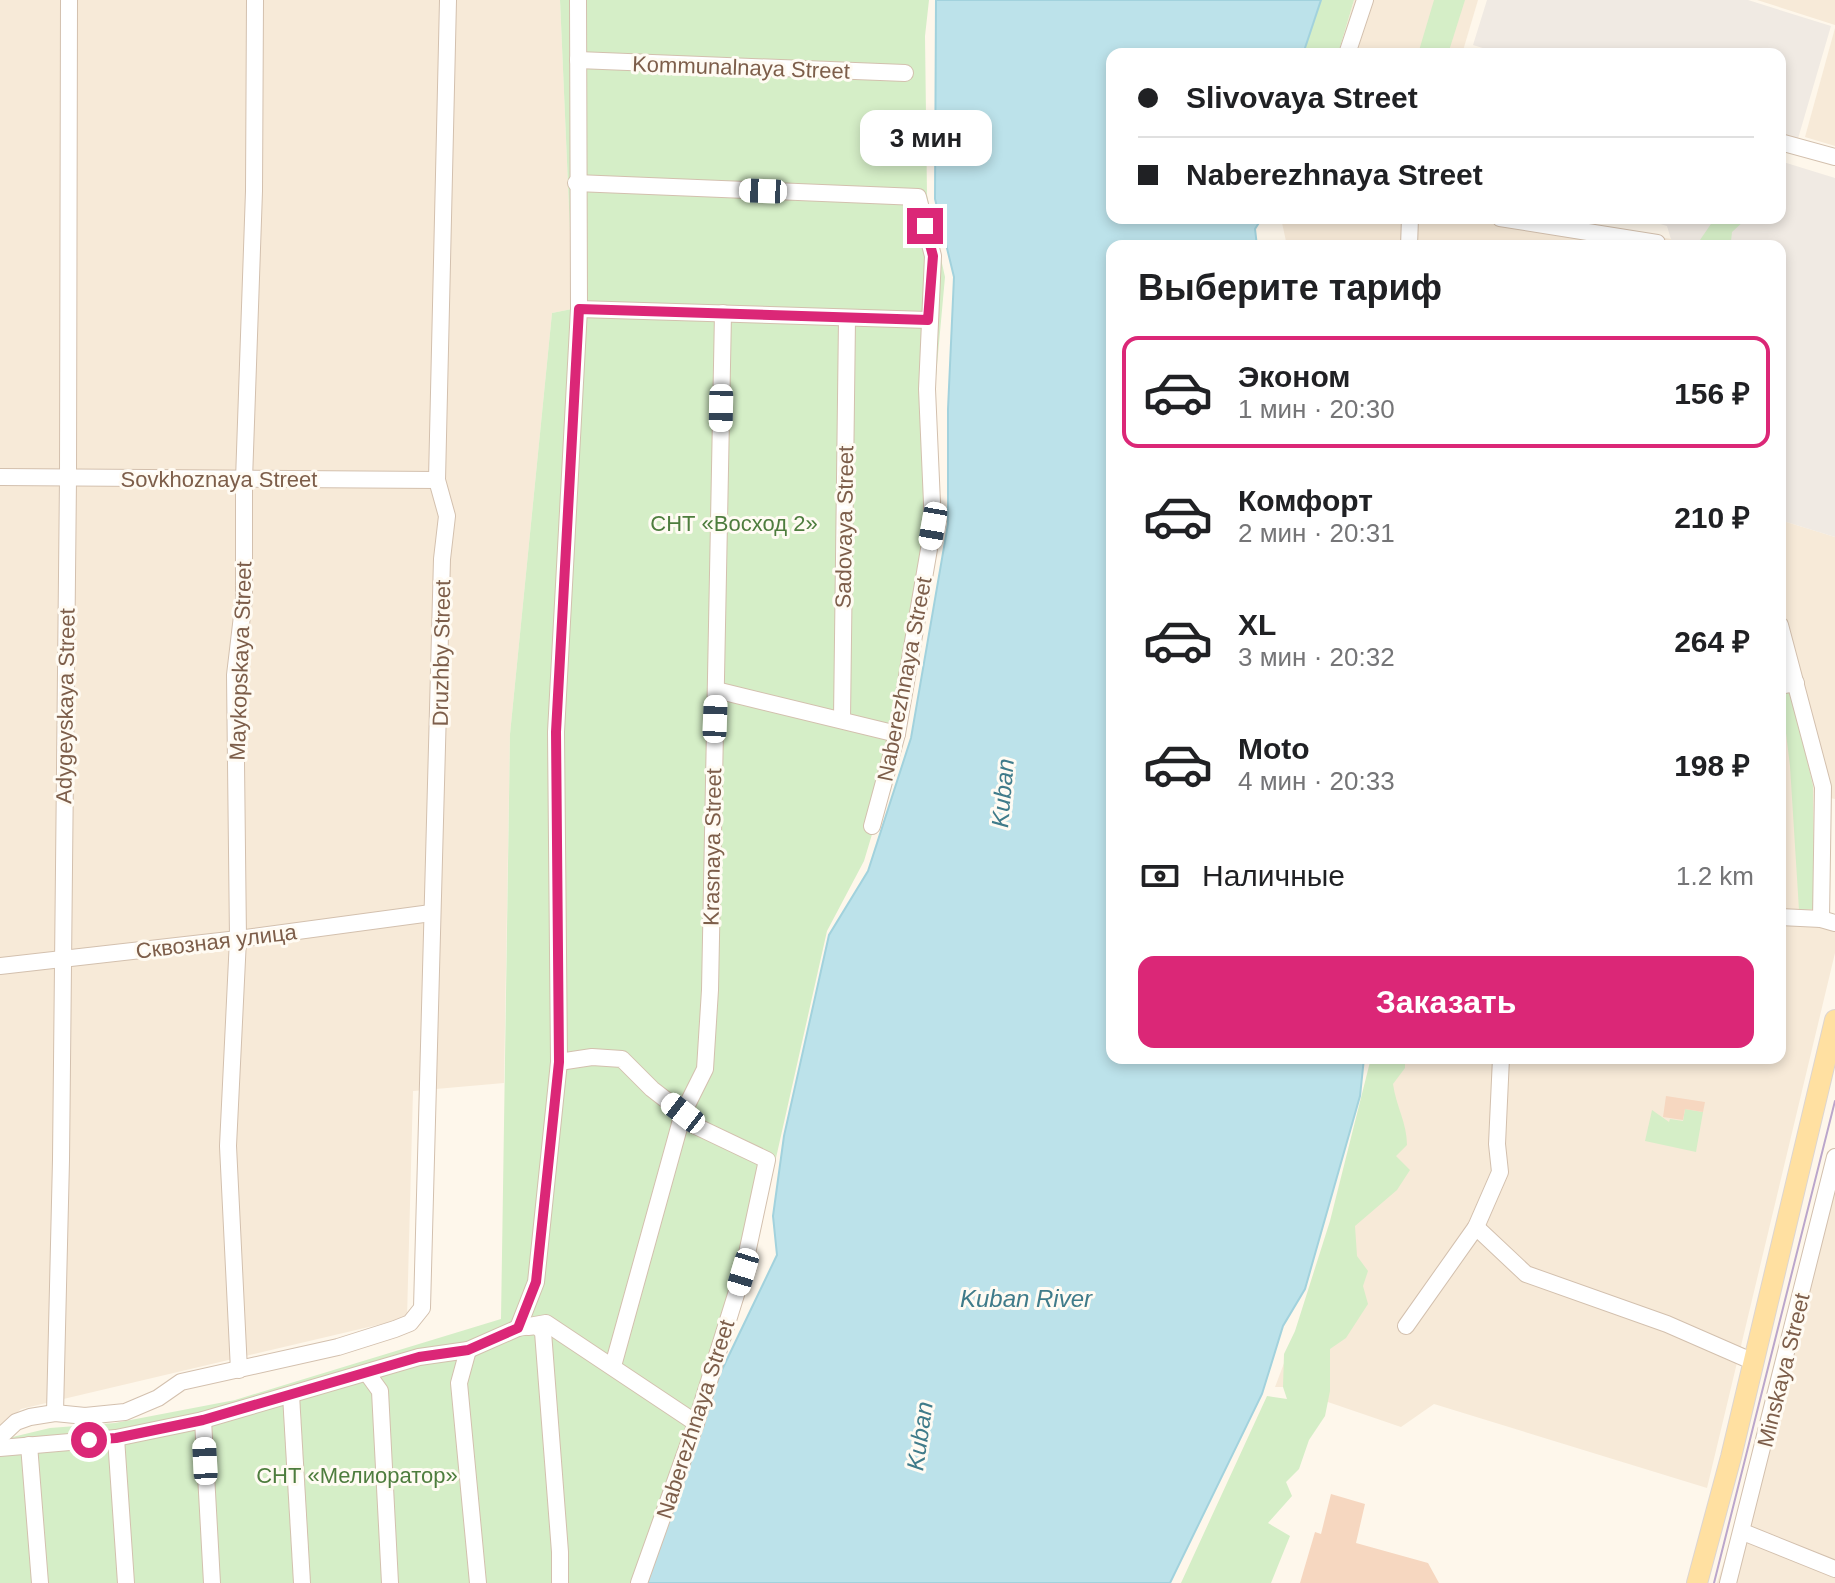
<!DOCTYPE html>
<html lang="ru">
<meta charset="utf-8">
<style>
:root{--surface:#fff;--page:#f2f2f2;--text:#202124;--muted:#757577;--line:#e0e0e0;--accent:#db2777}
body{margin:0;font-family:Helvetica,sans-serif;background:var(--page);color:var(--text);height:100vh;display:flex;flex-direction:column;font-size:30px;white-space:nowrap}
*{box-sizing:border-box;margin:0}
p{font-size:26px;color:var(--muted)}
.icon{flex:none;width:44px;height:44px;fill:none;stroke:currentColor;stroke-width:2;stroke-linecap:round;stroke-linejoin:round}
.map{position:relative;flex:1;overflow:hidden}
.details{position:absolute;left:1106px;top:240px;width:680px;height:824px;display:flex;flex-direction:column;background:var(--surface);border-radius:16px;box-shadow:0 4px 12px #0003}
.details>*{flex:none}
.banner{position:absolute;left:1106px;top:48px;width:680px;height:176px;border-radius:16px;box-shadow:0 4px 12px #0003;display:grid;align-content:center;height:176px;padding:0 32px;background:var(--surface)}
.end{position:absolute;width:36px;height:36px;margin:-18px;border:10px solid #db2777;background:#fff;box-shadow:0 0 0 4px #fff}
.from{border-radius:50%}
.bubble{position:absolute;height:56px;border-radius:16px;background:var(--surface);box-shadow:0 4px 12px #0003;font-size:26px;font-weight:700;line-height:56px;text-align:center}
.car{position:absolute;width:24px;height:48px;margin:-24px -12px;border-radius:10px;box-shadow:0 0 6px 2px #0007;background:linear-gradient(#fff 24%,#345 0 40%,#fff 0 76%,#345 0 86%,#fff 0)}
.banner b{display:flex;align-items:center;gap:28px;height:76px;font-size:30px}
.banner b+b{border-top:2px solid var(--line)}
.banner i{width:20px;height:20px;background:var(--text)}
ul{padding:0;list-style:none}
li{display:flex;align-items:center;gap:24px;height:112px;margin:0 16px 12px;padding:0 16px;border:4px solid transparent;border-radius:16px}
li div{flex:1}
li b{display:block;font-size:30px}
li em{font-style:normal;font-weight:700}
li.selected{border-color:var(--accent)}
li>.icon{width:72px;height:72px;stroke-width:1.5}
h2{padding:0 32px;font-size:36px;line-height:96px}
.pay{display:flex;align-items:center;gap:20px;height:88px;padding:0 32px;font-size:30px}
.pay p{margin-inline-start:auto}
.cta{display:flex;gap:16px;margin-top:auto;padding:16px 32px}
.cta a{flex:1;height:92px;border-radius:16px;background:var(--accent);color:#fff;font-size:32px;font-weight:700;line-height:92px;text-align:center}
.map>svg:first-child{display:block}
.residential{fill:#f7ead8}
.industrial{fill:#f0eae3}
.green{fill:#d5eec7}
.water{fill:#bce2ea;stroke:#a2d2dd;stroke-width:2}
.building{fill:#f6d7c0}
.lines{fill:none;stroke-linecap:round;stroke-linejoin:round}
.minor-casing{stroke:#d3c0ae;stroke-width:18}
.major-casing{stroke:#ddd5d0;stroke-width:22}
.minor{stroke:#fff;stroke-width:16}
.major{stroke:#ffe0a1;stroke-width:20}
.tram{stroke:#bba6cb;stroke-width:2}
.route{stroke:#db2777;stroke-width:10}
.labels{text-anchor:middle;stroke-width:6;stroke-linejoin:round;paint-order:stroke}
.street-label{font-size:22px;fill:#7d5e4a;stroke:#fffbf3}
.park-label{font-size:22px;fill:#4e7d3e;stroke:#fffbf3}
.water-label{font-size:24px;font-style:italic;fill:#3f7b8a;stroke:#fffbf3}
</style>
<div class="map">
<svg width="1835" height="1583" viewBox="0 0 1835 1583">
<rect width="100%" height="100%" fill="#fef7eb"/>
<!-- residential -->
<g class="residential">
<path d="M0,0h560l13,300 -1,9 -20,4 -42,421 -6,349 -91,8 -6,227 -386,91 -21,19z"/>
<path d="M1354,0h124l-16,54h-124z"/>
<path d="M1757,0h78v25z"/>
<path d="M1835,28v118l-30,-9z"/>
<path d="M1281,218h274l116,21 2,7h-386z"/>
<path d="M1780,520l55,17v262l-5,-1 -3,114 8,20v21l-128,535 -273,-84 -33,23 -117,-40h-9l42,-111 57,-218h406z"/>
<path d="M1835,1158v425h-118l16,-50z"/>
</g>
<!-- industrial -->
<g class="industrial">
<path d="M1487,0h261l83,26 -34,116 -17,-5v-83h-278l-29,-9z"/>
<path d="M1780,161l55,17v359l-55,-17v-274h-107l-6,-20 -27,-8h140z"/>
</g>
<!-- green -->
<g class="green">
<path d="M560,0h369l-4,36 2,159 18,82 -12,132 6,62v60l-39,210 -36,120 -37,70 -60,267 -123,385h-644v-143l50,-12 65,-5 120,-23 266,-81 9,-585 42,-421 20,-4 1,-9z"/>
<path d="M1321,0h33l-16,54h-35z"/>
<path d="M1434,0h31l-17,54h-30z"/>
<path d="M1715,218h32l-15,14 -1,9 -12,5 -19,-6z"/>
<path d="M1791,690l22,96 1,123 -15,1 -9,-144 -9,-74z"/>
<path d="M1371,1058h34v10l-12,16c3,22 14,39 14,61l-11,11 14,14 -13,20 -42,36 2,30 11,15 -5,15 5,18 -22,34 -16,11v42l-5,25 -16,24 -10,29 -13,13 6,14 -24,27 22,13 -19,47h-90l86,-187 20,3 -4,-12 1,-33 11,-23 35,-110z"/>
<path d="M1685,1109l18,3 -7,40 -51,-11 7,-31 17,12 1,-3 13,2z"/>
</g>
<!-- water -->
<path class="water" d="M936,0h385l-18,54h-191v164h150l-7,11 2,17h-145v812h252l-4,38 -55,193 -22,37 -21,68 -92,189h-523l73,-209 57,-119 -4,-39 11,-80 45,-201 39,-64 43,-133 37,-214v-115l6,-132 -19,-78z"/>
<!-- building -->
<g class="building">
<path d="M1666,1096l39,6 -2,10 -18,-3 -2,11 -20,-3z"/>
<path d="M1331,1494l34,10 -9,39 72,20 11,20h-139l15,-51 6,2z"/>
</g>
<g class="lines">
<defs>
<g id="minor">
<path d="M1347,54l18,-54"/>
<path d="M578,60l327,13"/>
<path d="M1780,142l55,15"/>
<path d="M576,183l342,14 15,59 -6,133 6,137 -36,208 -25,92"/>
<path d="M1500,218l157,25 1,3"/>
<path d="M1409,246l1,-28"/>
<path d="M579,309l349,11"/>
<path d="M0,477l437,3"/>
<path d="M1780,625l43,162 -2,132"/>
<path d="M1780,686l16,-3"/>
<path d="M716,690l181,44"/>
<path d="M842,719l5,-400"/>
<path d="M1780,917l41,2 14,4"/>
<path d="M0,966l238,-27 193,-26"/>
<path d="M559,1062l33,-5 30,2 30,30 31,24"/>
<path d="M1476,1227l50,47 141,50 87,38"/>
<path d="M1406,1326l70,-99 24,-55 -3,-28 4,-86"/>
<path d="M528,1327l9,-1 6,6 17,220v31"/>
<path d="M518,1328l18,-46 23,-220 -3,-330 23,-423 -1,-309"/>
<path d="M468,1350l-9,33 19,200"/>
<path d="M613,1366l70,-253 22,-44 5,-79 13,-677"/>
<path d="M239,1370l-11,-224 10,-207 -3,-264 9,-76v-119l10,-289 1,-191"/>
<path d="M367,1373l13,18 10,192"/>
<path d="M291,1395l11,188"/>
<path d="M55,1413l6,-253 7,-682 1,-478"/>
<path d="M203,1420l9,163"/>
<path d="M0,1437l16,-15 14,-5 25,-4 30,3 40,-4 33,-14 23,-16 157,-35 57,-18 15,-6 12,-15 20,-749 5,-43 -10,-36 11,-480"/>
<path d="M116,1438l10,145"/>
<path d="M29,1445l11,138"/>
<path d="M0,1448l116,-10 87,-18 216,-63 49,-7 50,-22 28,-5 150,100"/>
<path d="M1743,1532l92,37"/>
<path d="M639,1583l57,-160 47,-151 24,-112 -86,-41"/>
<path d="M1728,1583l107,-426"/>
</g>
<path id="major" d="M1697,1583l34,-126 104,-437"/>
</defs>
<!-- minor casing -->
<use href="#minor" class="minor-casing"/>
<!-- major casing -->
<use href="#major" class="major-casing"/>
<!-- minor -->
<use href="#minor" class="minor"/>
<!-- major -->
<use href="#major" class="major"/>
<!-- tram -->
<path class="tram" d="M1714,1583l121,-482"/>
</g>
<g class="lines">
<!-- route -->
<path class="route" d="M89,1440l27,-2 87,-18 216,-63 49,-7 50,-22 18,-46 23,-220 -3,-330 23,-423 349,11 5,-64 -8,-30"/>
</g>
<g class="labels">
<!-- street labels -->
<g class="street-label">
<text transform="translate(741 67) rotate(2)" y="8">Kommunalnaya Street</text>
<text x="219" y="487">Sovkhoznaya Street</text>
<text transform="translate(844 527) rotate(-89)" y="8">Sadovaya Street</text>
<text transform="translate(441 653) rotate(-89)" y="8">Druzhby Street</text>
<text transform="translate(240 661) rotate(-88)" y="8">Maykopskaya Street</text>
<text transform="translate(904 679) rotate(-79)" y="8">Naberezhnaya Street</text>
<text transform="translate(65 706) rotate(-89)" y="8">Adygeyskaya Street</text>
<text transform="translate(712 847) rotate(-89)" y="8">Krasnaya Street</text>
<text transform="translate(216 941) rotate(-7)" y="8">Сквозная улица</text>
<text transform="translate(1783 1370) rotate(-76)" y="8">Minskaya Street</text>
<text transform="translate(695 1419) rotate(-72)" y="8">Naberezhnaya Street</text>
</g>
<!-- park labels -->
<g class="park-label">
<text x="734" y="531">СНТ «Восход 2»</text>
<text x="357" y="1483">СНТ «Мелиоратор»</text>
</g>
<!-- water labels -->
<g class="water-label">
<text transform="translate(1003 793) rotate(-85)" y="8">Kuban</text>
<text x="1026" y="1307">Kuban River</text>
<text transform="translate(920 1436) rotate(-82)" y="8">Kuban</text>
</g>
</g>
</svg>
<i class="end from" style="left:89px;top:1440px"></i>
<i class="end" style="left:925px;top:226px"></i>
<div class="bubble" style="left:860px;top:110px;width:132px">3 мин</div>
<i class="car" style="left:763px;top:191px;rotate:272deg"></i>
<i class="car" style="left:721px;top:408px;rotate:181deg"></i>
<i class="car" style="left:933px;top:526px;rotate:190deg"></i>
<i class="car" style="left:715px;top:719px;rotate:2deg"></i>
<i class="car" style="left:683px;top:1113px;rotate:308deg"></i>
<i class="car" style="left:743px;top:1272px;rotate:197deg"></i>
<i class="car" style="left:205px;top:1461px;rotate:357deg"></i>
<div class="banner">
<b><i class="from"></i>Slivovaya Street</b>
<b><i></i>Naberezhnaya Street</b>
</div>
<section class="details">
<h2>Выберите тариф</h2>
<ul>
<li class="selected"><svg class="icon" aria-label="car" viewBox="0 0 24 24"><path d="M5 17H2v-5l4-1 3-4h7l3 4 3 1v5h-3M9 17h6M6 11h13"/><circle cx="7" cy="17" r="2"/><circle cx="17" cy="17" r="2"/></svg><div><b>Эконом</b><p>1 мин · 20:30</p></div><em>156 ₽</em></li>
<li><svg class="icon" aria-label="car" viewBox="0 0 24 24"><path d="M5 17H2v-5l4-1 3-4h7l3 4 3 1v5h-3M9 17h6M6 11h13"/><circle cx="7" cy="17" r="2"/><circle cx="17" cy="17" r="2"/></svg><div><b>Комфорт</b><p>2 мин · 20:31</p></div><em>210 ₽</em></li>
<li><svg class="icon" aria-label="car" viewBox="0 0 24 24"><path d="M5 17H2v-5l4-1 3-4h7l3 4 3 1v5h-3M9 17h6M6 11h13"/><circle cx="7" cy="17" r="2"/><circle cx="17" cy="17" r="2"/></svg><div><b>XL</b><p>3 мин · 20:32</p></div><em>264 ₽</em></li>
<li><svg class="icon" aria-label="car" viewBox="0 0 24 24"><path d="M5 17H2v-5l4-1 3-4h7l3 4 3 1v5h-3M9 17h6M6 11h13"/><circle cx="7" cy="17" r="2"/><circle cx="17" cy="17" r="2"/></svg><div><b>Moto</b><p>4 мин · 20:33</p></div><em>198 ₽</em></li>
</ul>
<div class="pay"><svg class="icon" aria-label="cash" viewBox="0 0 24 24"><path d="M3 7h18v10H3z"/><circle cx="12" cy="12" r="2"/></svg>Наличные<p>1.2 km</p></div>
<div class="cta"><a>Заказать</a></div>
</section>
</div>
